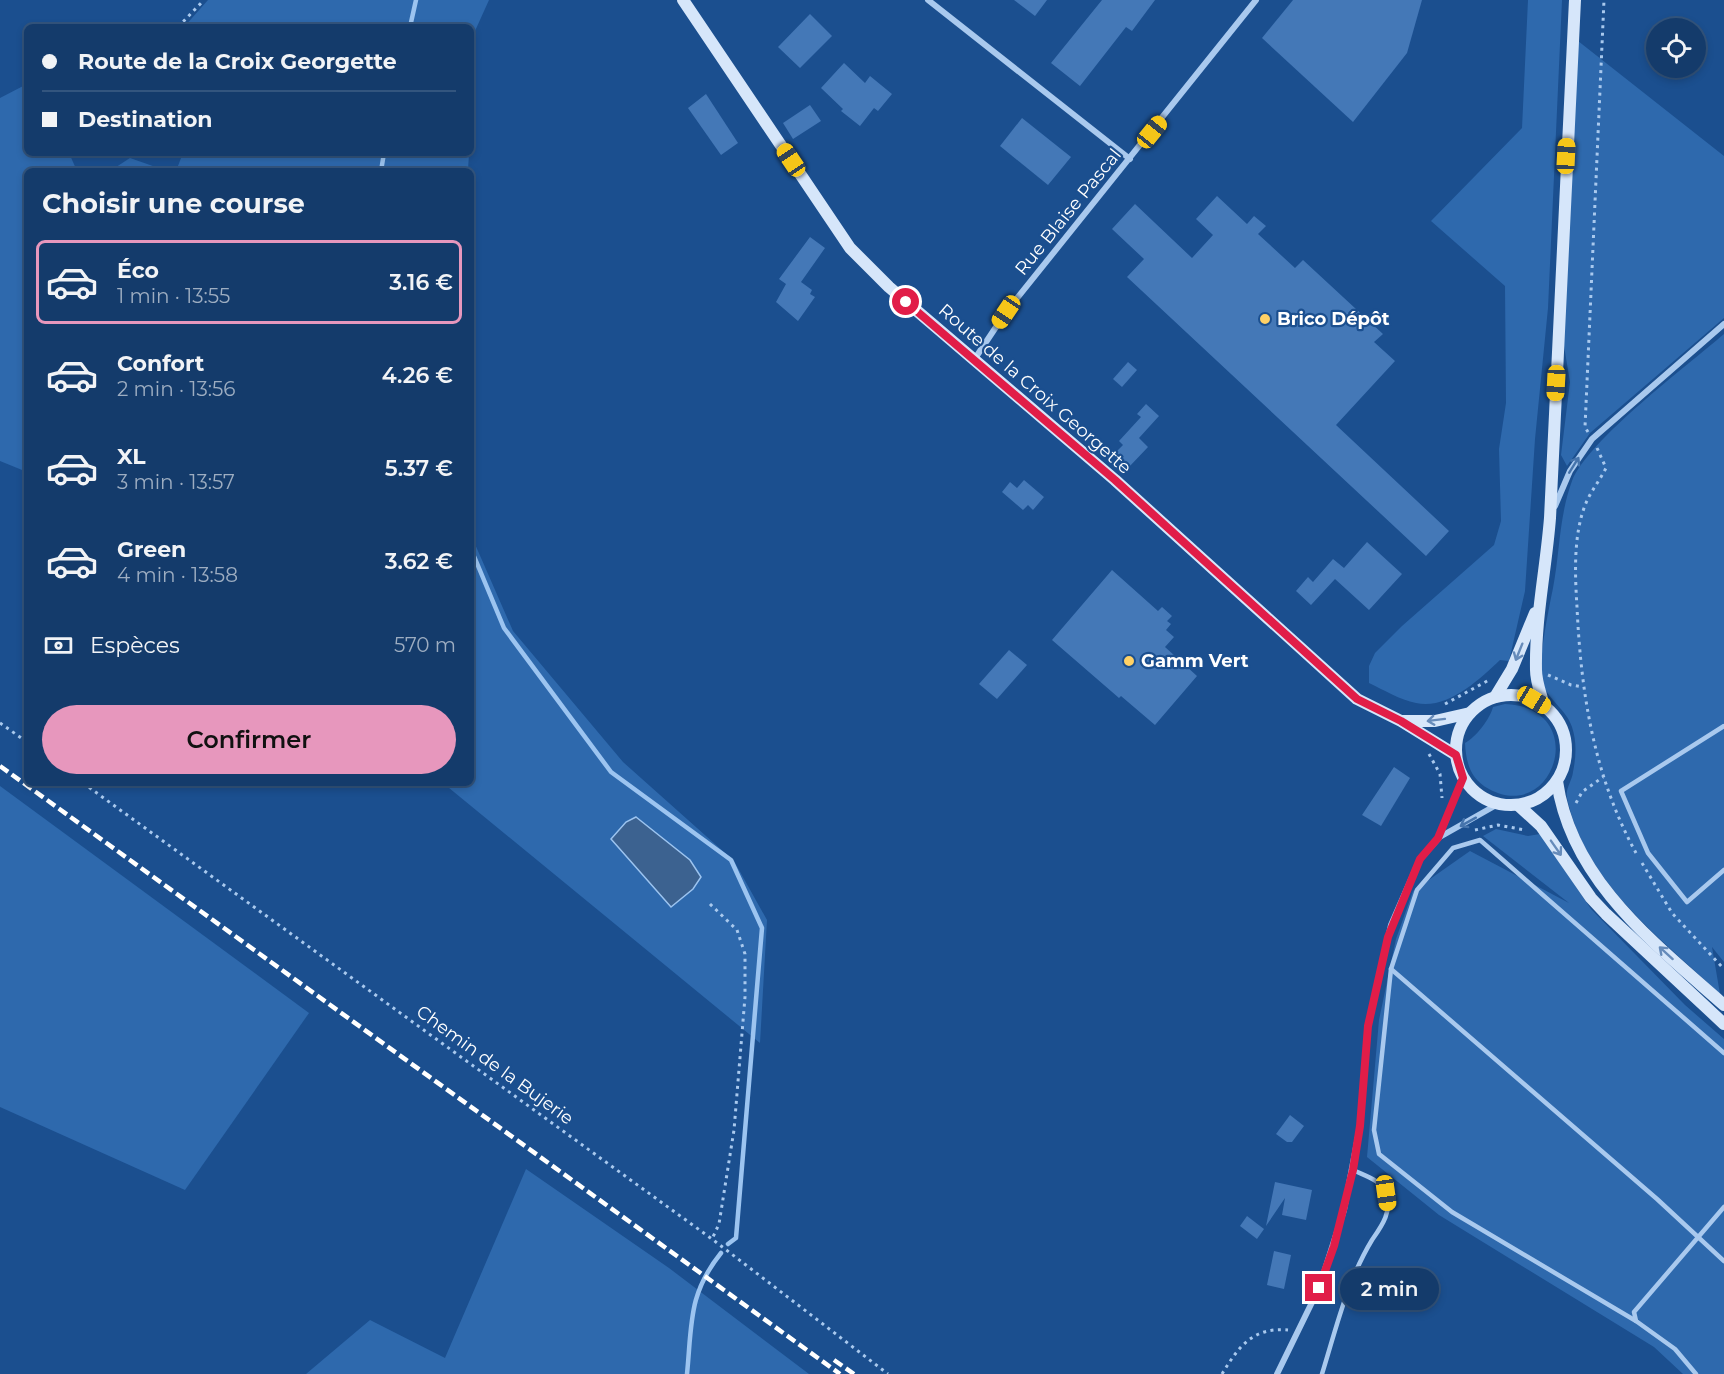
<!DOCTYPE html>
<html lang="fr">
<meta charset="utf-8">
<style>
:root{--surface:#143b6b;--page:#214673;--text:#f1f3f6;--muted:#9dadc1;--line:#33557e;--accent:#e797bd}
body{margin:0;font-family:Montserrat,sans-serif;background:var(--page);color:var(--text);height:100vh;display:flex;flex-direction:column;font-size:22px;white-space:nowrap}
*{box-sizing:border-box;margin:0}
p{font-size:20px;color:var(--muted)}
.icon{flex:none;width:33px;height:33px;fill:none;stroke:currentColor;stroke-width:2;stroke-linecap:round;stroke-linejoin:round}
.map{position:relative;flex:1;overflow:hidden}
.details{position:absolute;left:24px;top:168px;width:450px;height:618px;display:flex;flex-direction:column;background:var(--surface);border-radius:9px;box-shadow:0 3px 9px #0003,0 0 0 2px var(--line)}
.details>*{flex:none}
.banner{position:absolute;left:24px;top:24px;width:450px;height:132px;border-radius:9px;box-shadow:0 3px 9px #0003,0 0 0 2px var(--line);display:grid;align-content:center;height:132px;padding:0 18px;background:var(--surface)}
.buttons{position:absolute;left:1646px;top:18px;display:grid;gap:12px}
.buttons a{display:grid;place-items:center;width:60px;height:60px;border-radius:50%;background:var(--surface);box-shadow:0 3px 9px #0003,0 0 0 2px var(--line);font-size:30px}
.end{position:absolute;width:27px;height:27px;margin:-14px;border:8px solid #e11d48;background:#fff;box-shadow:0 0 0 3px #fff}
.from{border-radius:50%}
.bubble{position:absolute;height:42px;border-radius:21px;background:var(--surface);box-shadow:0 3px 9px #0003,0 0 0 2px var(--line);font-size:20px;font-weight:600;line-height:42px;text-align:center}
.car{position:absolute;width:18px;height:36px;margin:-18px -9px;border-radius:8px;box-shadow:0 0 4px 2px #0007;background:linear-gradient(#f5c518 24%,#345 0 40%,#f5c518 0 76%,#345 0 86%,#f5c518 0)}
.banner b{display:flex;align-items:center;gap:21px;height:57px;font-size:22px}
.banner b+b{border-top:2px solid var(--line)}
.banner i{width:15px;height:15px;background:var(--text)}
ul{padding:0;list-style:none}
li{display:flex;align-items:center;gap:18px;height:84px;margin:0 12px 9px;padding:0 6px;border:3px solid transparent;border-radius:9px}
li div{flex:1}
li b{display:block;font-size:22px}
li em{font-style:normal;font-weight:600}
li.selected{border-color:var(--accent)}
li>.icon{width:54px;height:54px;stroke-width:1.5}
h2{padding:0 18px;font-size:27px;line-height:72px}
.pay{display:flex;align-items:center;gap:15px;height:66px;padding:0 18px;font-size:22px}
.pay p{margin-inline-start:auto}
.button{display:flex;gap:12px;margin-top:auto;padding:12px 18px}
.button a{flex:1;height:69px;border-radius:36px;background:var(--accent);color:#111;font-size:24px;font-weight:600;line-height:69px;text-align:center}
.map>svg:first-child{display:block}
.green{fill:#2e69ad}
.water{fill:#3c6290;stroke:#9cc4f0;stroke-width:1.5}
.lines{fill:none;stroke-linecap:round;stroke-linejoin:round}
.stream{stroke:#9cc4f0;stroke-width:4.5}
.building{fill:#4478b7}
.path{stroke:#a9c9ee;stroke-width:3;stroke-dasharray:3 4.5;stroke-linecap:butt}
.lane{stroke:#a9c9ee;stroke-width:4.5}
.street{stroke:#a9c9ee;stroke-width:6}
.secondary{stroke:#d6e6fa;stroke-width:12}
.rail{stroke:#fff;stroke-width:4.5;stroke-dasharray:10 4.5;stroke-linecap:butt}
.oneway{stroke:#4674ac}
.oneway2{stroke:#668bba}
.route{stroke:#e11d48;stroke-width:8}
.poi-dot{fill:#ffd166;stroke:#1b4f8f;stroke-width:2}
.labels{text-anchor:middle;stroke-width:4.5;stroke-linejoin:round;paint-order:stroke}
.street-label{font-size:18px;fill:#fff;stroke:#1b4f8f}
.poi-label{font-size:18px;font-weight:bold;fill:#fff;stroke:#1b4f8f;text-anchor:start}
</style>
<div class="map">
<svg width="1724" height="1374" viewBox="0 0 1724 1374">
<rect width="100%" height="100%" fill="#1b4f8f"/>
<!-- green -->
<g class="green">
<path d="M208,0h281l-14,31 -4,84v-88h-287z"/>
<path d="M1528,0h34l-14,308 -13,131 -10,152 -16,70 -9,-1c-21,20 -53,50 -84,43 -16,-3 -32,-13 -47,-20v-17l6,-13 27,-27 92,-81 7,-24 -2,-72 7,-46 -1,-117 -74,-65 91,-93z"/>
<path d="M1573,37l151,119v162l-134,115 -23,33 -6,-11 9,-73 -11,-66z"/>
<path d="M27,84v69h42l8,18h-50v301l-27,-11v-363z"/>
<path d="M183,153h286l-1,18h-292z"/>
<path d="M130,158l37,13h-57z"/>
<path d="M1724,334v628l-12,-15 8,47c-61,-58 -134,-110 -153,-196 -2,-9 5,-17 6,-26 3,-15 4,-30 -1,-45 -5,-17 -25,-28 -30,-45 -5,-17 7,-74 11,-94 7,-36 6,-72 19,-107 16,-41 115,-115 152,-147z"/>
<path d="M471,535l42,96 110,131 111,99 33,59 -7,123 -317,-260h28z"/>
<path d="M1505,704c87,4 49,121 -16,85 -19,-10 -23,-27 -24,-46 11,-6 25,-24 28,-36z"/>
<path d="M0,786l309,227 -124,177 -185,-83z"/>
<path d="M1496,829l32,7 12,-2 51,75 94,96 39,34v335h-41l-29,-27 -215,-132 -72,-58 12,-137 17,-81 17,-48 57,-40 99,52 -86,-67z"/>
<path d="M526,1169l143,99 140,106h-503l64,-54 75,38z"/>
</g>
<!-- water -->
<path class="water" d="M636,817l54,43 11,17 -8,12 -22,18 -60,-68 15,-17z"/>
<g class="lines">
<!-- stream -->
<g class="stream">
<path d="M410,27l6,-27"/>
<path d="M381,171l3,-18"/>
<path d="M471,549l33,79 107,144 120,88 31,68 -26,310 -8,6"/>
<path d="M687,1374c5,-50 1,-80 34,-121"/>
</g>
</g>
<!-- building -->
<g class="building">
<path d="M1014,0h33l-12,16z"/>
<path d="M1102,0h53l-23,31 -6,-4 -46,59 -29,-23z"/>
<path d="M1293,0h129l-15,53 -54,69 -91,-84z"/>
<path d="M810,14l22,22 -32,32 -22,-21z"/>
<path d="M844,63l21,20 5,-7 22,18 -14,17 -4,-3 -14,18 -19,-15 2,-2 -22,-21z"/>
<path d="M706,94l32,49 -17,12 -33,-47z"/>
<path d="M810,105l11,16 -28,18 -10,-16z"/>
<path d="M1022,118l49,39 -23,28 -48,-39z"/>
<path d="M1217,196l30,28 7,-8 12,10 -8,8 37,34 8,-8 80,74 -9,8 21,19 -59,64 113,106 -23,25 -299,-279 17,-18 -32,-30 23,-25 57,54 21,-23 -17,-16z"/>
<path d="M810,237l15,11 -24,34 11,8 -2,4 5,3 -17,24 -22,-19 10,-18 -7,-5z"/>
<path d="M1128,362l9,8 -15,17 -9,-8z"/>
<path d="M1146,404l13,12 -20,22 9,9 -19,20 -15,-13 9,-9 -4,-4 22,-24 -4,-3z"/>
<path d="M1024,480l20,17 -11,13 -5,-5 -5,5 -21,-18 8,-10 7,6z"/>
<path d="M1367,542l35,32 -33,36 -34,-31 -24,26 -15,-14 12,-14 5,5 20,-23 11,9z"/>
<path d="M1112,570l46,41 4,-4 10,9 -5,5 4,3 -5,6 8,7 -9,10 32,29 -42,49 -34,-29 -2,2 -67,-58z"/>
<path d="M1009,650l18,15 -30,34 -18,-15z"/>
<path d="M1394,767l16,11 -29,48 -19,-11z"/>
<path d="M1290,1115l14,11 -12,16h-5l-11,-8z"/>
<path d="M1275,1182l37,8 -6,30 -24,-5 3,-17 -19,28z"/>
<path d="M1247,1216l17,13 -7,10 -17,-13z"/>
<path d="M1274,1251l17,4 -7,34 -17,-4z"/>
</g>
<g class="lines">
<!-- path -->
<g class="path">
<path d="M178,27l26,-27"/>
<path d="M1588,432l-3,-5 19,-427"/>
<path d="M1597,448l9,20c-6,12 -15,23 -20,35 -13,31 -11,72 -9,104 4,87 17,169 59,246"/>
<path d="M1548,675l23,10 12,2"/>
<path d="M1445,704l44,-24"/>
<path d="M0,723l27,19"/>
<path d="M1429,754l11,20 2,24"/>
<path d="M83,783l629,456 176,135"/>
<path d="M1576,803l6,-11 21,-15"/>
<path d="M1475,830l23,-5 27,5"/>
<path d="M1642,863l30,50 52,56"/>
<path d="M710,904l27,26 8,24v43l-11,133 -15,94 -7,15"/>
<path d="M1222,1374c17,-28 31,-47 66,-44"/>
</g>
<!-- lane -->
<g class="lane">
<path d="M1724,726l-103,65 27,62 39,49 37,-32"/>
<path d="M1391,969l266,230 67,62"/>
<path d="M1636,1321l-184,-109 -73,-58 -5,-24 17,-161 26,-79 36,-42 27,-8 244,213"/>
<path d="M1322,1374c14,-45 25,-93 50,-134 9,-13 21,-29 14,-47 -5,-13 -21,-17 -33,-23"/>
<path d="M1696,1374l-21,-25 -39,-28 -2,-9 90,-105"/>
</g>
<!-- street -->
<g class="street">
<path d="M928,0l202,159"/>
<path d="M974,360l32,-48 250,-312"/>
<path d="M1555,506l15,-35 22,-32 132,-115"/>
<path d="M1438,838l60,-34"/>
<path d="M1277,1374l42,-86 25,-78 16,-84 8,-100 23,-101 29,-66 18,-20 25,-61"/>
</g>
<!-- secondary -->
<g class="secondary">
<path d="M683,0l167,248 39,39 226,193 242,219 44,22 55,34"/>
<circle cx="1511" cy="750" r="55"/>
<path d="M1495,697l17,-28 23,-56"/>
<path d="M1544,706c-3,-12 -8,-24 -8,-36 -1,-51 10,-101 14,-152l25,-518"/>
<path d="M1402,721h33l35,-8"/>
<path d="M1557,781c14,99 97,162 167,224"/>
<path d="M1518,805l23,21 50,72 15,16 118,110"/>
</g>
<!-- rail -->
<g class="rail">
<path d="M0,766l840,608"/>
<path d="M834,1360l20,14"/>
</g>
</g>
<!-- one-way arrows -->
<defs><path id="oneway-shaft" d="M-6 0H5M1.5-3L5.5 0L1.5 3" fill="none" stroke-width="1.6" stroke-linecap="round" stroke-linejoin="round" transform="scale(1.5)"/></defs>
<g class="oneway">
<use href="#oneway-shaft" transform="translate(1574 465) rotate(-58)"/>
<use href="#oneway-shaft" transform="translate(1468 822) rotate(151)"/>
</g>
<g class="oneway2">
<use href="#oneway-shaft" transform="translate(1519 652) rotate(112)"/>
<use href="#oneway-shaft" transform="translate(1436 720) rotate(173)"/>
<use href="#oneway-shaft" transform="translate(1556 848) rotate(55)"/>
<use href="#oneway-shaft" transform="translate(1666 953) rotate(-138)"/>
</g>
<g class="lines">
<!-- route -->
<path class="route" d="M906,302l209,178 242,219 44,22 55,34 7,23 -25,60 -18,21 -32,78 -20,89 -8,100 -7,44 -19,76 -15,42"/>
</g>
<!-- markers -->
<g class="poi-dot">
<circle cx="1265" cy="319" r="6"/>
<circle cx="1129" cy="661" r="6"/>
</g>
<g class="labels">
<!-- street labels -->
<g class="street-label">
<text transform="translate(1068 212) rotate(-51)" y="6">Rue Blaise Pascal</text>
<text transform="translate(1035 389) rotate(41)" y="6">Route de la Croix Georgette</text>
<text transform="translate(495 1065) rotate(36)" y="6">Chemin de la Bujerie</text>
</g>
<!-- poi labels -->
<g class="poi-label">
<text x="1277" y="325">Brico Dépôt</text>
<text x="1141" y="667">Gamm Vert</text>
</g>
</g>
</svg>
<div class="buttons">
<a><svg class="icon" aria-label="locate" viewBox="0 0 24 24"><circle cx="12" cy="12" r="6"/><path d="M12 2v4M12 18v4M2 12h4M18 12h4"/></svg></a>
</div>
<i class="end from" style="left:906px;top:302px"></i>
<i class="end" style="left:1319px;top:1288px"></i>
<div class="bubble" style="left:1340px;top:1268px;width:99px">2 min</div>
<i class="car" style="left:1152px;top:132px;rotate:39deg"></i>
<i class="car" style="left:1566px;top:156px;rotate:3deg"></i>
<i class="car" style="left:791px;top:160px;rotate:326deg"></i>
<i class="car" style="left:1006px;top:312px;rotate:214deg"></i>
<i class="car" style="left:1556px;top:383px;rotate:183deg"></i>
<i class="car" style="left:1534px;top:700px;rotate:121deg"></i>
<i class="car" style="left:1386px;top:1193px;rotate:172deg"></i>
<div class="banner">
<b><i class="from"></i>Route de la Croix Georgette</b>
<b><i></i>Destination</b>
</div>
<section class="details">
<h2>Choisir une course</h2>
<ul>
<li class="selected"><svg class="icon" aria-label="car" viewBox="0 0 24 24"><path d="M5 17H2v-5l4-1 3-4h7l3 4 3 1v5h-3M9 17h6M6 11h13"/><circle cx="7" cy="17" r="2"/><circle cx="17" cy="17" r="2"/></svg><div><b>Éco</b><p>1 min · 13:55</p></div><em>3.16 €</em></li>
<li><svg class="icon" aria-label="car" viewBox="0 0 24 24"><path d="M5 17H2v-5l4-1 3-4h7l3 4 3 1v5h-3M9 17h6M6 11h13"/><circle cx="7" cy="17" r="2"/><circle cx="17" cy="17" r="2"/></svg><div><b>Confort</b><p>2 min · 13:56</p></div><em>4.26 €</em></li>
<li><svg class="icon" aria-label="car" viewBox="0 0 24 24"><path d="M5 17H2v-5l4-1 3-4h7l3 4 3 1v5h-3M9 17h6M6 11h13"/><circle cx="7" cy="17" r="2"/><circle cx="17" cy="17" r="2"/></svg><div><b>XL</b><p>3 min · 13:57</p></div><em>5.37 €</em></li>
<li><svg class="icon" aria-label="car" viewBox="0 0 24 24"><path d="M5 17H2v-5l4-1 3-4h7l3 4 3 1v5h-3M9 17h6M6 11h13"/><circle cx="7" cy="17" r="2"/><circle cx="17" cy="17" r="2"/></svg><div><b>Green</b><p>4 min · 13:58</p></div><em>3.62 €</em></li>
</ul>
<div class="pay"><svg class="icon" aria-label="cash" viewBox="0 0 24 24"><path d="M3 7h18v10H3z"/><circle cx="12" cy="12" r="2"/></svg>Espèces<p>570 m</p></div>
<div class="button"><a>Confirmer</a></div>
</section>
</div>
